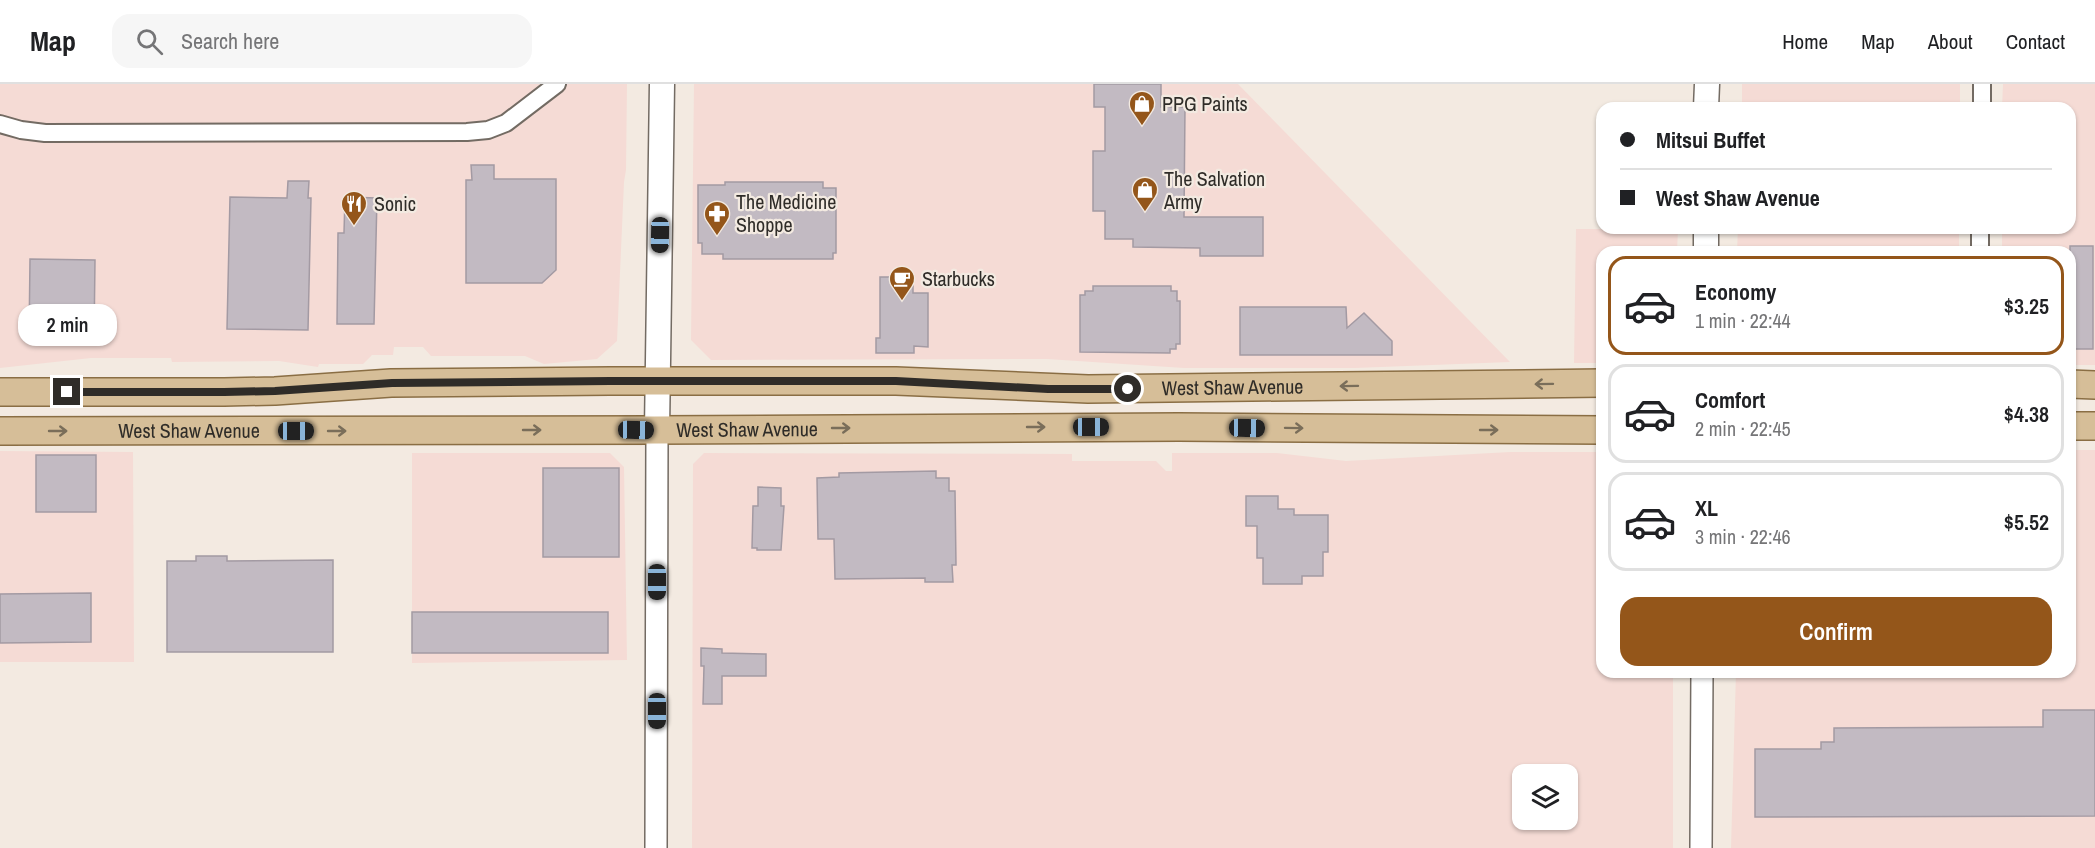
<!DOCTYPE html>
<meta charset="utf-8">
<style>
:root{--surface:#fff;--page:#f6f6f6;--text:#202124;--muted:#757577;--line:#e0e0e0;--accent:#94561a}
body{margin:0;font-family:"Archivo Narrow",sans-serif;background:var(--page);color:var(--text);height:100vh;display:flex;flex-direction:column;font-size:22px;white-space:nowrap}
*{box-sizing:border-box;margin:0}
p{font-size:20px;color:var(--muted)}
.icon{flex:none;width:33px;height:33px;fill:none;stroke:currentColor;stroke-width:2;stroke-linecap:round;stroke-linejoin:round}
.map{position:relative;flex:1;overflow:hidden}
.sheet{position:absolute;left:1596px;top:162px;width:480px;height:432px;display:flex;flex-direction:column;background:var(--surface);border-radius:18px;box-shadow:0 2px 4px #0004}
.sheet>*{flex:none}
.banner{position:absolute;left:1596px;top:18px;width:480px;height:132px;border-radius:18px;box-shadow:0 2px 4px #0004;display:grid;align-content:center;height:132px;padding:0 24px;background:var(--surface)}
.buttons{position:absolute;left:1512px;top:680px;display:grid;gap:12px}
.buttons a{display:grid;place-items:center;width:66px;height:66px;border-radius:12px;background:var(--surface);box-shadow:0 2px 4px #0004;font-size:30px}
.end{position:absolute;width:27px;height:27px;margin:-14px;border:8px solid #2f2c28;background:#fff;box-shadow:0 0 0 3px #fff}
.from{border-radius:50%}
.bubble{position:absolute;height:42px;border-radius:18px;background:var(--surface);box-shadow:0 2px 4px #0004;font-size:20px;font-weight:600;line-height:42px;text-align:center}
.car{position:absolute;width:18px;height:36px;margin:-18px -9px;border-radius:8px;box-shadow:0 0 4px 2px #0007;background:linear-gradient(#222 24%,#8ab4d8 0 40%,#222 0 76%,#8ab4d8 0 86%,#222 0)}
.banner b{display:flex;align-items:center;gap:21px;height:57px;font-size:22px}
.banner b+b{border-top:2px solid var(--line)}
.banner i{width:15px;height:15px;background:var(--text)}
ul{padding:10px 0 0;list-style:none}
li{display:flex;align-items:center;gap:18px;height:99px;margin:0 12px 9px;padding:0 12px;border:3px solid var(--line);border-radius:18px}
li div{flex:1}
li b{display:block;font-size:22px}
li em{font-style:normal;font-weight:600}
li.current{border-color:var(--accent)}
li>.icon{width:54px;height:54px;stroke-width:1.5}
.action{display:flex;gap:12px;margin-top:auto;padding:12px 24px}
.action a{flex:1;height:69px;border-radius:18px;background:var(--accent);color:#fff;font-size:24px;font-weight:600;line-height:69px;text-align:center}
header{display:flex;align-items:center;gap:36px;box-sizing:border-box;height:84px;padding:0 30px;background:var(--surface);border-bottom:2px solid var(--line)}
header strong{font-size:28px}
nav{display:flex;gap:33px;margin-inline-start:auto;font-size:21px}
.search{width:420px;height:54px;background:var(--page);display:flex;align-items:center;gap:15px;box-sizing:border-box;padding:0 21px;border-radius:18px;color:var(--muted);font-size:22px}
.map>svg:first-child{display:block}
.commercial{fill:#f5dbd5;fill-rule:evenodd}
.building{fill:#c2bac2;stroke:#a39aa3;stroke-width:1.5}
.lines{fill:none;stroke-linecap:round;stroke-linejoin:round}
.minor-casing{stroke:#736b63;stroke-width:20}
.tertiary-casing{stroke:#736b63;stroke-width:24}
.secondary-casing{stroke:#736b63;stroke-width:27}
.primary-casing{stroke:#8a6e44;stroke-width:30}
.minor{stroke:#fff;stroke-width:16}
.tertiary{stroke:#fff;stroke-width:21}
.secondary{stroke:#fff;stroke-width:24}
.primary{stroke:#d6be98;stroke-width:27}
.oneway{stroke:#7a6e5a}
.route{stroke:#2f2c28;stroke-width:8}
.labels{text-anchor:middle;stroke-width:4.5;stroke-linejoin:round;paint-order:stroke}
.poi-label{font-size:20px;fill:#2f2c28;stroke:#f3eae1;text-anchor:start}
.street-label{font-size:20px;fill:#2f2c28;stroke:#f3eae1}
</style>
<header>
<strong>Map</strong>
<div class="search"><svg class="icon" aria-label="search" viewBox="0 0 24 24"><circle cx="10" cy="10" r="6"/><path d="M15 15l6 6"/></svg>Search here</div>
<nav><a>Home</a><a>Map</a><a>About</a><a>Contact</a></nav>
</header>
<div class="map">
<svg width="2095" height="764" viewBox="0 0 2095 764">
<rect width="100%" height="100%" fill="#f3eae1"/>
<!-- commercial -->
<g class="commercial">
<path d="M0,0h627l-1,86 -2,12 -7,159 -20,18 -53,5 -19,-8h-94l-8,-9h-29l-1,8h-21l-9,9h-44l-1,3 -39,-6 -107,1 -1,-4h-80l-91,10z"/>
<path d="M694,0h544l272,278 -155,6h-171l-137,-9 -336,1 -20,-20z"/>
<rect x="1742" y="0" width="218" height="24"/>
<path d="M2003,0h92v281h-25v-113h-68v-24h68v-120h-68z"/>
<path d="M1738,144h221v24h-222z"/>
<path d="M1576,145h102l-1,23h-75v111h-28z"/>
<path d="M2070,366h25v398h-364l5,-176h334z"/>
<path d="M0,367l133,1 1,210h-134z"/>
<path d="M1510,368h92v220h71v176h-981l1,-384 11,-11 368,1v7h84l10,10h6v-18h105l69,8zM1522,690h46v45h-46z"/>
<path d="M412,369h198l14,14 3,193 -215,3z"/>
</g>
<!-- building -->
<g class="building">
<path d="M1094,0h67v23h24l-1,110h79v39h-63v-8l-67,-1v-8h-28v-28h-12v-60h12v-44h-11z"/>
<path d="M471,81h23v14h62v91l-14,13h-76v-103h6z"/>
<path d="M288,97h21l-1,17h3l-3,132 -81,-1 3,-132 57,1z"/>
<path d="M725,98h98v6h13v65h-3v6h-110v-5h-21v-11h-4v-58h27z"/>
<path d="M345,113l32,1 -3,126h-37l1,-91h6z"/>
<rect x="2070" y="162" width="23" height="103"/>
<path d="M30,175l65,1 -1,81 -65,-1z"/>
<path d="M880,193h33v16h15v54l-14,-1v7h-38v-15h4z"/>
<path d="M1093,202h78v5h6v10h3v43h-4v5h-6v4l-90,-1v-57h5v-4h8z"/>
<path d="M1240,223h106l1,21 17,-15 28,28v14h-152z"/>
<rect x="36" y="371" width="60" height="57"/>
<rect x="543" y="384" width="76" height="89"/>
<path d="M936,387v7h13v13h6l1,74h-4l1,17h-28v-4l-90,1 -1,-40h-16l-1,-61 22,-1v-4z"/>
<path d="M758,403l23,1v18h3l-3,44h-24v-2h-5l1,-42h5z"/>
<path d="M1246,412h32v13h16v6h34v37h-5v24h-21v8h-39v-26h-6v-32h-11z"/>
<path d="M196,472h31v5l106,-1v92h-166v-91h29z"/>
<path d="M91,509v49l-91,1v-49z"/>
<rect x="412" y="528" width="196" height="41"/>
<path d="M701,564l21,1v4l44,1v22h-44v28h-19l1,-38h-3z"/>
<path d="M2043,626h52v106l-340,1v-68h66v-7h13v-14l209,-1z"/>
</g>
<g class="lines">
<defs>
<g id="minor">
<path d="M1982,24v-24"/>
<path d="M0,40l21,6 24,3 422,-1 21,-2 18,-7 51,-39"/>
<path d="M1980,168v-24"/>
</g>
<g id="tertiary">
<path d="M656,764l1,-418"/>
<path d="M1701,764l1,-176"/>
</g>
<g id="secondary">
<path d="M1706,24l1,-24"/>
<path d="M1706,168v-24"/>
<path d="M657,346l5,-346"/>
</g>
<g id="primary">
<path d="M2070,300l25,1"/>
<path id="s1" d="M0,308h224l51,-1 116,-8 219,-2h286l192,8 514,-6"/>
<path d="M2070,342h25"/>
<path id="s2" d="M0,347l657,-1 522,-3 423,3"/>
</g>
</defs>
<!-- minor casing -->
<use href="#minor" class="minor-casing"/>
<!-- tertiary casing -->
<use href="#tertiary" class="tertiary-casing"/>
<!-- secondary casing -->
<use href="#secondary" class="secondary-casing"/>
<!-- primary casing -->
<use href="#primary" class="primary-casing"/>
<!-- minor -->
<use href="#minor" class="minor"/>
<!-- tertiary -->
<use href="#tertiary" class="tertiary"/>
<!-- secondary -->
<use href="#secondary" class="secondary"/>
<!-- primary -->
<use href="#primary" class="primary"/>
</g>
<!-- one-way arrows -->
<defs><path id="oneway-shaft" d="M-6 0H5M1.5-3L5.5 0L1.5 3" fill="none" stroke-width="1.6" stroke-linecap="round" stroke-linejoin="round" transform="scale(1.5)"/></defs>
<g class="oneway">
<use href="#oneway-shaft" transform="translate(1544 300) rotate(179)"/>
<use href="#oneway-shaft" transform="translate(1349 302) rotate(179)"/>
<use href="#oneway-shaft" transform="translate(1036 343)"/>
<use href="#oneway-shaft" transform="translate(841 344)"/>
<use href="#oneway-shaft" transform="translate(1294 344) rotate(1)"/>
<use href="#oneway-shaft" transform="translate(532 346)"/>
<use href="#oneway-shaft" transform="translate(1489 346)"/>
<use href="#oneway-shaft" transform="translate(58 347)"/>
<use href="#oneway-shaft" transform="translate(337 347)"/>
</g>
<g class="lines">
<!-- route -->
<path class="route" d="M67,308h157l51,-1 117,-8 218,-2h286l152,8h80"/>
</g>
<!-- icons -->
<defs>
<symbol id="shop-pin" viewBox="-11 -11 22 30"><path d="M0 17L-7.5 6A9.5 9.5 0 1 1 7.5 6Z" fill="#94561a" stroke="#f3eae1"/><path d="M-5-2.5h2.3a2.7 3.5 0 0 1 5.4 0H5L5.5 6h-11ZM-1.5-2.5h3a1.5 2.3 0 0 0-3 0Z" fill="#fff"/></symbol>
<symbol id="restaurant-pin" viewBox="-11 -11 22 30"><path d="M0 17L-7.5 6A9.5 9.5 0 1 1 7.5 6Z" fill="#94561a" stroke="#f3eae1"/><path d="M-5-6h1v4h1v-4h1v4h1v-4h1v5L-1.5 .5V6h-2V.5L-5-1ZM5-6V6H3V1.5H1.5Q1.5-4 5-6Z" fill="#fff"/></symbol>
<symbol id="pharmacy-pin" viewBox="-11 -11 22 30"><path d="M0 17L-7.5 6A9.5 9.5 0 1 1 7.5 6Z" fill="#94561a" stroke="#f3eae1"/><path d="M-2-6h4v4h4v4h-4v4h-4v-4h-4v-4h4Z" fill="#fff"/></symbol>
<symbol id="cafe-pin" viewBox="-11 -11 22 30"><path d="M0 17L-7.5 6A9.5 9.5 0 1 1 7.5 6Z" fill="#94561a" stroke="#f3eae1"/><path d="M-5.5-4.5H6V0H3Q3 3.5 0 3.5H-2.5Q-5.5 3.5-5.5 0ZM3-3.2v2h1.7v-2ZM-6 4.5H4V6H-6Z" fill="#fff"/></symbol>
</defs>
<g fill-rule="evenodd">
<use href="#shop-pin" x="1127" y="5" width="30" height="40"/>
<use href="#shop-pin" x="1130" y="91" width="30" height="40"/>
<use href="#restaurant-pin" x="339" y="105" width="30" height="40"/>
<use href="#pharmacy-pin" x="702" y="115" width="30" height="40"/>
<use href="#cafe-pin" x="887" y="180" width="30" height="40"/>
</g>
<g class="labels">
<!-- poi labels -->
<g class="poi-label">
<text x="1162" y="27">PPG Paints</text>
<text x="1164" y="102">The Salvation<tspan x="1164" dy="23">Army</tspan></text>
<text x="736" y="125">The Medicine<tspan x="736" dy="23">Shoppe</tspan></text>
<text x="374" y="127">Sonic</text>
<text x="922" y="202">Starbucks</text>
</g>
<!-- street labels -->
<g class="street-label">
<text dy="7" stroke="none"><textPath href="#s1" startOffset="1233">West Shaw Avenue</textPath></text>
<text dy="7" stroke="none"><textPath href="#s2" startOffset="747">West Shaw Avenue</textPath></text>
<text dy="7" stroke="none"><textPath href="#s2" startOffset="189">West Shaw Avenue</textPath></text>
</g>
</g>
</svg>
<div class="buttons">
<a><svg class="icon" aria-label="layers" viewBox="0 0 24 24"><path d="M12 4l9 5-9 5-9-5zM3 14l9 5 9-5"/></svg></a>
</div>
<i class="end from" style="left:1128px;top:305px"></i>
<i class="end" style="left:67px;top:308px"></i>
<div class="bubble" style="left:18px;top:220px;width:99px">2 min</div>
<i class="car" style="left:660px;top:151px;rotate:181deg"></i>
<i class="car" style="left:1091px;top:343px;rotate:90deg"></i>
<i class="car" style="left:1247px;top:344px;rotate:91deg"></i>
<i class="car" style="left:636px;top:346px;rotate:91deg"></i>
<i class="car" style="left:296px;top:347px;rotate:90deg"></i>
<i class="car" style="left:657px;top:498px;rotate:180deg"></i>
<i class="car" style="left:657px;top:627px;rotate:180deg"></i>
<div class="banner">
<b><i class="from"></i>Mitsui Buffet</b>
<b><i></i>West Shaw Avenue</b>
</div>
<section class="sheet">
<ul>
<li class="current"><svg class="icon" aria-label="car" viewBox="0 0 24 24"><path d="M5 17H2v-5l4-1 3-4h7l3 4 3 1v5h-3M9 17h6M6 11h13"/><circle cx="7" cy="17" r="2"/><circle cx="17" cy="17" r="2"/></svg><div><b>Economy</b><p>1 min · 22:44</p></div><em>$3.25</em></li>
<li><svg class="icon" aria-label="car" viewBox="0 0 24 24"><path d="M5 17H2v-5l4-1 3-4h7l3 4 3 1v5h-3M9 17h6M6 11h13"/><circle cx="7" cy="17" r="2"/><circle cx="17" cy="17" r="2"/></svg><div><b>Comfort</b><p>2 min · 22:45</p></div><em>$4.38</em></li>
<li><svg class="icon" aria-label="car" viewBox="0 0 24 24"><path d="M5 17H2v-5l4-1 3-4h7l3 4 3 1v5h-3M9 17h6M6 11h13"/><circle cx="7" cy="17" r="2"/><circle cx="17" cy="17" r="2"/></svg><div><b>XL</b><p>3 min · 22:46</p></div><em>$5.52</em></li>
</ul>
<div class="action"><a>Confirm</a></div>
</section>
</div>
